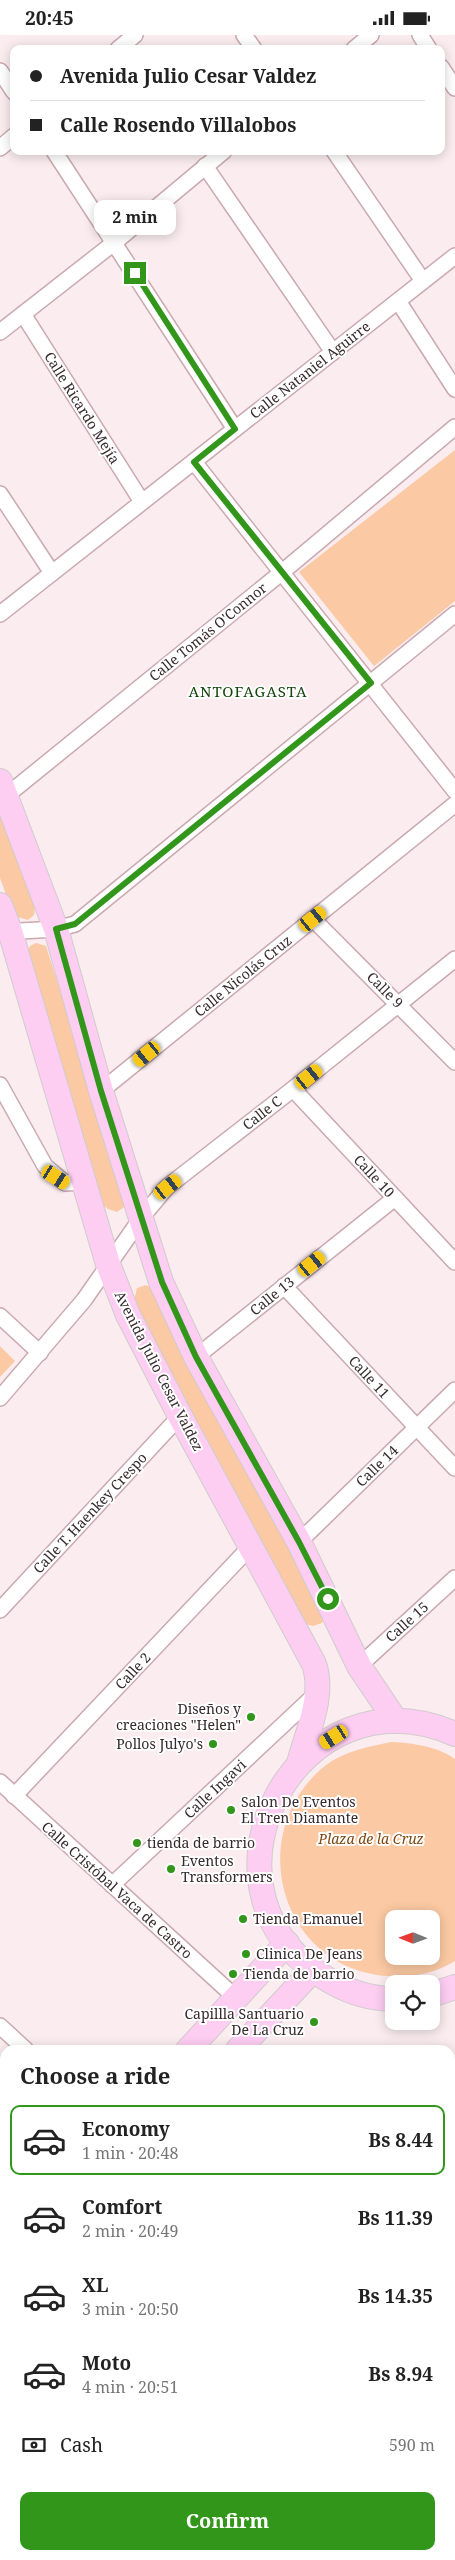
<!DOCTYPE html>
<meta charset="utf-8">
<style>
:root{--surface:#fff;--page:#f2f2f2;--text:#222;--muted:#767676;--line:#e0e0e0;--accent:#32961b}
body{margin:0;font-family:"Noto Serif",serif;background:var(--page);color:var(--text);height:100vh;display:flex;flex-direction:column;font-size:19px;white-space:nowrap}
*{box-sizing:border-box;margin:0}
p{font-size:16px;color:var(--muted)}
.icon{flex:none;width:28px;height:28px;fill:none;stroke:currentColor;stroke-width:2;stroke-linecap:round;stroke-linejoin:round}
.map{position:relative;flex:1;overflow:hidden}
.sheet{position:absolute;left:0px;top:2010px;width:455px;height:515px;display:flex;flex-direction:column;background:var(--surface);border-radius:15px 15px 0 0;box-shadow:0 2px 12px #0003}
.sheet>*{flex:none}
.banner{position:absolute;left:10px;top:10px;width:435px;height:110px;border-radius:10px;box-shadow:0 2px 12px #0003;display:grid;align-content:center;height:110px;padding:0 20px;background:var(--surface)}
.needle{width:32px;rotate:271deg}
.tools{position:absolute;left:385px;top:1875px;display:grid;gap:10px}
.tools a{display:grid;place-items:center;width:55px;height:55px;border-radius:10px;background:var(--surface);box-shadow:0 2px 12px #0003;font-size:25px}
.end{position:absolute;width:22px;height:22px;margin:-11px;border:6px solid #32961b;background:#fff;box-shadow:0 0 0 2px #fff}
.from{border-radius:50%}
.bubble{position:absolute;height:35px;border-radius:10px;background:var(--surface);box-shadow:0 2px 12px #0003;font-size:16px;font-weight:700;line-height:35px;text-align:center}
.car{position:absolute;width:15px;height:30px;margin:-15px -8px;border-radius:6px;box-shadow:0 0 4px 1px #0007;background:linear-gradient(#f5c518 24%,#345 0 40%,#f5c518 0 76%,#345 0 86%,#f5c518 0)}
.banner b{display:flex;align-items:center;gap:18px;height:48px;font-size:19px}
.banner b+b{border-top:1px solid var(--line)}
.banner i{width:12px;height:12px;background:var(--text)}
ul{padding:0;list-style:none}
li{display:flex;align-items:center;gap:15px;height:70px;margin:0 10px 8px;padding:0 10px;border:2px solid transparent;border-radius:10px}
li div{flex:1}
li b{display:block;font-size:19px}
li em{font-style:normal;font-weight:700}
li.selected{border-color:var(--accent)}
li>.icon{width:45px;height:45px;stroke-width:1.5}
h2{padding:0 20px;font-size:22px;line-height:60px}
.pay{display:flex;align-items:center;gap:12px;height:55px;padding:0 20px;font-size:19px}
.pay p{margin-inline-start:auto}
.primary-button{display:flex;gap:10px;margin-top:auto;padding:10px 20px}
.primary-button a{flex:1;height:58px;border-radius:10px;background:var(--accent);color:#fff;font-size:20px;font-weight:700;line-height:58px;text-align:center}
.status{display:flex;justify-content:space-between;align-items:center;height:35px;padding:0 25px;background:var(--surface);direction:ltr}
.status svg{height:14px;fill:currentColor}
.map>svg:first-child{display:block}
.green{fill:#fbc9a3;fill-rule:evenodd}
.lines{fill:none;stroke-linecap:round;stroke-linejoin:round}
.minor-casing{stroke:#caa9b0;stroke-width:18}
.primary-casing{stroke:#cfcccc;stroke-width:26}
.minor{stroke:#fff;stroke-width:15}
.primary{stroke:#fdcdf2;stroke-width:24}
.route{stroke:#32961b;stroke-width:6}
.poi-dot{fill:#32961b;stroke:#fefefe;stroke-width:2}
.labels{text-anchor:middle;stroke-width:4;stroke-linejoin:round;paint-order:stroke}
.street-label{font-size:14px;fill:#35292c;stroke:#fefefe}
.poi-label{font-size:14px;fill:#35292c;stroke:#fefefe;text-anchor:start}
.park-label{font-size:14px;font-style:italic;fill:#7f4711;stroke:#fefefe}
.neighbourhood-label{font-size:15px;letter-spacing:1px;fill:#15450b;stroke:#fefefe}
</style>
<div class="status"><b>20:45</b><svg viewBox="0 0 49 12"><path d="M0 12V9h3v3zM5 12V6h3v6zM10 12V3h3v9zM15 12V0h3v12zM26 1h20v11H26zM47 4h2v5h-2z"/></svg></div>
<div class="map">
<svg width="455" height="2525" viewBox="0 0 455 2525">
<rect width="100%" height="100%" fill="#faecef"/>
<!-- green -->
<g class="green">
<path d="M455,415v151l-81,65 -75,-94z"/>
<path d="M0,779l35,93 -1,8 -6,5 -14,-4 -14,-38z"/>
<path d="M36,908l10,3 78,248v13l-7,5 -9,-3 -6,-5 -76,-251 4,-7z"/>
<path d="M146,1250l7,4 157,292 15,34 -3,8 -9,3 -8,-2 -114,-203 -57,-120 3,-13z"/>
<path d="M0,1311l15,15 -15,16z"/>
<path d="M391,1707c21,1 46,4 64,17v202c-19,12 -43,17 -65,15 -107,-5 -147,-137 -69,-207 20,-17 46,-22 70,-27zM394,1884h37v37h-37z"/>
<path d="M238,2520h175l-4,5h-175z"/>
</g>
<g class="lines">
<defs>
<g id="minor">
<path d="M244,0l10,14"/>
<path d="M420,0l9,14"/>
<path d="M118,14l17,-14"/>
<path d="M354,14l17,-14"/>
<path d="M441,32l14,21"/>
<path d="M0,36l14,21"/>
<path d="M0,113l14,-12"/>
<path d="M54,116l181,278"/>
<path d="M334,116l89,130"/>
<path d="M205,131l128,186"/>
<path d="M398,266l57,88"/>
<path d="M23,279l119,188"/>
<path d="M0,297l115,-90 109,-91"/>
<path d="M194,427l261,329"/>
<path d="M0,459l52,79"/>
<path d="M0,579l455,-358"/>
<path d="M6,761l275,-223 174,-146"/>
<path d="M313,884l142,143"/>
<path d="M3,897l53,-3 19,-5 380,-310"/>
<path d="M0,1050l45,81 20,17 19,-1"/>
<path d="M293,1054l162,173"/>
<path d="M101,1056l354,-287"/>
<path d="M284,1251l171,182"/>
<path d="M0,1281l40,37"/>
<path d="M196,1322l199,-159"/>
<path d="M0,1363l84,-98 58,-83 25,-30 126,-98 162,-130"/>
<path d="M299,1507l156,-152"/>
<path d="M0,1575l180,-194"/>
<path d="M359,1631l96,-88"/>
<path d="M0,1747l236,216"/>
<path d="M14,1761l238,-251"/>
<path d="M112,1850l205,-192"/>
<path d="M0,1991l26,24"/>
<path d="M450,2216l5,5"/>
<path d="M450,2444l5,4"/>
<path d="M450,2508l5,-5"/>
<path d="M0,2514l5,-5"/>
<path d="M215,2525l4,-5"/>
<path d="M434,2525l5,-5"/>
</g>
<g id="primary">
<path d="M0,746l56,148 45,162 60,191 35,75 103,185 60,124 37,55"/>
<path d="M0,870l10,26 98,333 20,51 52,101 134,248c11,31 -7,69 -15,99"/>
<path d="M431,1960l24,-8"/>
<path d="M394,1964c-27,0 -53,-10 -75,-25 -135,-92 -20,-308 136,-240"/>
<path d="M188,2015l99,-107"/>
<path d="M238,2015l75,-80"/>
<path d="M0,2218l5,-5"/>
<path d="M0,2269l5,-5"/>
</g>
</defs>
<!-- minor casing -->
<use href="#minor" class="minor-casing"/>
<!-- primary casing -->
<use href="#primary" class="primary-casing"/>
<!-- minor -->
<use href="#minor" class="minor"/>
<!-- primary -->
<use href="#primary" class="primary"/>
</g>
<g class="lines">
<!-- route -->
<path class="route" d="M135,238l100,156 -41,33 177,221 -296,241 -19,5 45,162 61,191 34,75 103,185 29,57"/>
</g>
<!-- markers -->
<g class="poi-dot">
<circle cx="251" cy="1682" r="5"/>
<circle cx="213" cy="1709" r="5"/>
<circle cx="231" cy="1775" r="5"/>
<circle cx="137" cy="1808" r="5"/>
<circle cx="171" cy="1834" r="5"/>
<circle cx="243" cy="1884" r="5"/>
<circle cx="246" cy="1919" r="5"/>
<circle cx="233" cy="1939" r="5"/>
<circle cx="314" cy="1987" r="5"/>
</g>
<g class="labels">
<!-- street labels -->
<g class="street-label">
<text transform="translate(310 335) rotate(-38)" y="5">Calle Nataniel Aguirre</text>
<text transform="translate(82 373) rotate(58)" y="5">Calle Ricardo Mejía</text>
<text transform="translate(208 597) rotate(-39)" y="5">Calle Tomás O'Connor</text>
<text transform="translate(243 941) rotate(-39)" y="5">Calle Nicolás Cruz</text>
<text transform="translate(385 955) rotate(45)" y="5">Calle 9</text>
<text transform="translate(262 1078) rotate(-38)" y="5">Calle C</text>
<text transform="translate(374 1141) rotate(47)" y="5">Calle 10</text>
<text transform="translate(272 1261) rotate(-39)" y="5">Calle 13</text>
<text transform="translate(159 1336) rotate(63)" y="5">Avenida Julio Cesar Valdez</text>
<text transform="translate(369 1342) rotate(47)" y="5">Calle 11</text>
<text transform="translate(377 1431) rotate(-44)" y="5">Calle 14</text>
<text transform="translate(90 1478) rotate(-47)" y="5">Calle T. Haenkey Crespo</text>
<text transform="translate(407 1587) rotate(-42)" y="5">Calle 15</text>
<text transform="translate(133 1636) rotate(-47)" y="5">Calle 2</text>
<text transform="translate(215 1754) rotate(-43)" y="5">Calle Ingavi</text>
<text transform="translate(117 1855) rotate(42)" y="5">Calle Cristóbal Vaca de Castro</text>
</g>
<!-- poi labels -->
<g class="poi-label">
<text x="241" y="1679" text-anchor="end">Diseños y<tspan x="241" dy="16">creaciones "Helen"</tspan></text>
<text x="203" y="1714" text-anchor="end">Pollos Julyo's</text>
<text x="241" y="1772">Salon De Eventos<tspan x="241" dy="16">El Tren Diamante</tspan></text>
<text x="147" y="1813">tienda de barrio</text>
<text x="181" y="1831">Eventos<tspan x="181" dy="16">Transformers</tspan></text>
<text x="253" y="1889">Tienda Emanuel</text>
<text x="256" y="1924">Clinica De Jeans</text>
<text x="243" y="1944">Tienda de barrio</text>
<text x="304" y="1984" text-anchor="end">Capillla Santuario<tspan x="304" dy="16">De La Cruz</tspan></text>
</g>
<!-- park labels -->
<g class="park-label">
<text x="371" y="1809">Plaza de la Cruz</text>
</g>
<!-- neighbourhood labels -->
<g class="neighbourhood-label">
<text x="248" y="662">ANTOFAGASTA</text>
</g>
</g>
</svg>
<div class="tools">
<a><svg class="needle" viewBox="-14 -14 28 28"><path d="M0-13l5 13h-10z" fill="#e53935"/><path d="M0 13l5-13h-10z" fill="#767676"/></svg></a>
<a><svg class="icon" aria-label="locate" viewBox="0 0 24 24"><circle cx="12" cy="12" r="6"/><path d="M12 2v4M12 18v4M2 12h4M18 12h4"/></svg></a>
</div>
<i class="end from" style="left:328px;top:1564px"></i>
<i class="end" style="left:135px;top:238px"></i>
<div class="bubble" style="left:94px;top:165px;width:82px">2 min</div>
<i class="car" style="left:313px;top:884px;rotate:51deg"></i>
<i class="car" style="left:147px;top:1019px;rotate:231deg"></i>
<i class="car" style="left:309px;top:1042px;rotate:51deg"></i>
<i class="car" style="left:56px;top:1142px;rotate:123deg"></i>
<i class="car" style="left:168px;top:1152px;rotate:52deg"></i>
<i class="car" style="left:312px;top:1229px;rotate:51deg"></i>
<i class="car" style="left:334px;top:1702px;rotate:238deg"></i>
<div class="banner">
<b><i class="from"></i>Avenida Julio Cesar Valdez</b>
<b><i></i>Calle Rosendo Villalobos</b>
</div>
<section class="sheet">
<h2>Choose a ride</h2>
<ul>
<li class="selected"><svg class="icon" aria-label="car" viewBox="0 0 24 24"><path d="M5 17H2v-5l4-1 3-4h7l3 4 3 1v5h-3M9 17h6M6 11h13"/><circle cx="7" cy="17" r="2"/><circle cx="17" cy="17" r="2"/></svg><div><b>Economy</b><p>1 min · 20:48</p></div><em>Bs 8.44</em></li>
<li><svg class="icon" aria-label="car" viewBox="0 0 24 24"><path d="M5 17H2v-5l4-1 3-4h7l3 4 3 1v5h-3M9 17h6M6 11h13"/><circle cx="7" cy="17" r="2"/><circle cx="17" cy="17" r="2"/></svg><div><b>Comfort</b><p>2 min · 20:49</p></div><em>Bs 11.39</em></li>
<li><svg class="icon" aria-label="car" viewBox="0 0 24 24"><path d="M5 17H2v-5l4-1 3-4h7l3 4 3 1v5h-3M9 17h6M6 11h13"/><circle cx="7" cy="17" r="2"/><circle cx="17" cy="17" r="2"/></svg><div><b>XL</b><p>3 min · 20:50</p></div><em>Bs 14.35</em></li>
<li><svg class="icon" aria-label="car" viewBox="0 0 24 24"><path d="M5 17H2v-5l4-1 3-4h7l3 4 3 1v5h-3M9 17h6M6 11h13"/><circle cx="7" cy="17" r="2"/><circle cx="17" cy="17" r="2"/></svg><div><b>Moto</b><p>4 min · 20:51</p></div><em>Bs 8.94</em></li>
</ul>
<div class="pay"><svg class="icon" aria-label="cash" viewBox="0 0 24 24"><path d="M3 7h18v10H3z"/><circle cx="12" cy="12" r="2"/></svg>Cash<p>590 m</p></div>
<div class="primary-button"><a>Confirm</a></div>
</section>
</div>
